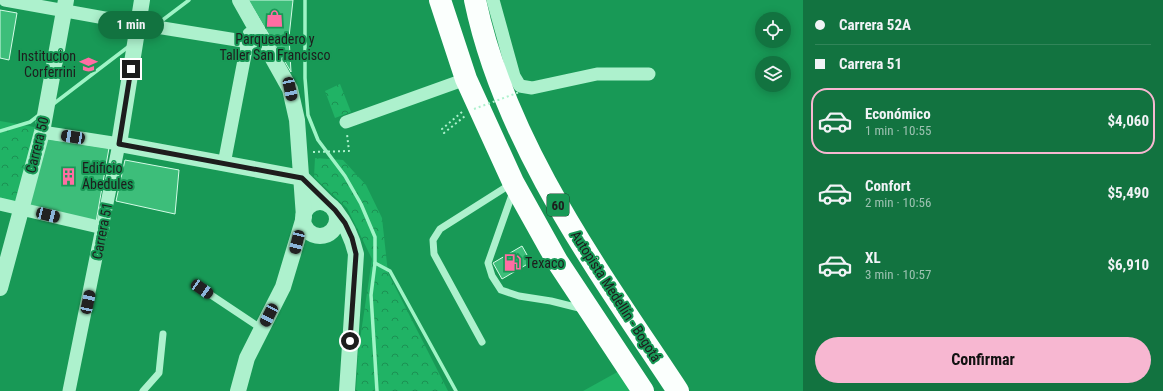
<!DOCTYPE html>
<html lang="es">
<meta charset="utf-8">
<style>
:root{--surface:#127340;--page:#1b7847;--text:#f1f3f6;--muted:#9cc2b1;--line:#318559;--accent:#f7b7d1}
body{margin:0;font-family:"Roboto Condensed",sans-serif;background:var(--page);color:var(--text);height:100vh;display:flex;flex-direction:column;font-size:15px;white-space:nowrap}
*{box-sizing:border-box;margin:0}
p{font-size:13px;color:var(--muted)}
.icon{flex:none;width:22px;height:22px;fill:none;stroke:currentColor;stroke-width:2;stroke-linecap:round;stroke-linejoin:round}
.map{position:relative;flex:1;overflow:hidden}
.side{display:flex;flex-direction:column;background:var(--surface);width:360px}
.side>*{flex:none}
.banner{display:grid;align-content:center;height:88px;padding:0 12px;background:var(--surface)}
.buttons{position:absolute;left:755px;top:12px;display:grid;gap:8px}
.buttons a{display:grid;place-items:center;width:36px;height:36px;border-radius:50%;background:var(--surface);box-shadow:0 2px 10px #0003;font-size:20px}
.end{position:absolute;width:18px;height:18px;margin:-9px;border:5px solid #1d1d1d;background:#fff;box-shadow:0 0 0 2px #fff}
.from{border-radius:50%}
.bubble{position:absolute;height:28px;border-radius:14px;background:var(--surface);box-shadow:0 2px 10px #0003;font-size:13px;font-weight:700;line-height:28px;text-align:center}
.car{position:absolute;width:12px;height:24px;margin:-12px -6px;border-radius:5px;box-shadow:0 0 3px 1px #0007;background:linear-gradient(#222 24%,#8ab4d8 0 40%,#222 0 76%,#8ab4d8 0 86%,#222 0)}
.banner b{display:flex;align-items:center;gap:14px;height:38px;font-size:15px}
.banner b+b{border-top:1px solid var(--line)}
.banner i{width:10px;height:10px;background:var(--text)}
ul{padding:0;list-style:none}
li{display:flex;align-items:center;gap:12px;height:66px;margin:0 8px 6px;padding:0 4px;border:2px solid transparent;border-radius:16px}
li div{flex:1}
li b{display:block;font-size:15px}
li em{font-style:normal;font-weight:700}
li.current{border-color:var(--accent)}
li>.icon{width:36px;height:36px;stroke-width:1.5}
.button{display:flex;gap:8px;margin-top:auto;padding:8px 12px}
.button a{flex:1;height:46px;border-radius:24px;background:var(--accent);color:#111;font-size:16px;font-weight:700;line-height:46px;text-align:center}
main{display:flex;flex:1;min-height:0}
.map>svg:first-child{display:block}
.park{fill:url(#park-crowns)}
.pitch{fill:#20b365}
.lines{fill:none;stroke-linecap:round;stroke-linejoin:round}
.stream{stroke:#9ff4c6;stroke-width:3.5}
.building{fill:#3dbe7a;stroke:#d4fce7}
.path{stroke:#adf1cd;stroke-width:2;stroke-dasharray:2 3;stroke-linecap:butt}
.service{stroke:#adf1cd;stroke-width:7}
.minor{stroke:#adf1cd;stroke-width:13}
.tertiary{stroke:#adf1cd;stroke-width:16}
.trunk{stroke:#fbfffd;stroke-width:22}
.path-bridge{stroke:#adf1cd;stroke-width:2;stroke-dasharray:2 3;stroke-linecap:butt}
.route{stroke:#1d1d1d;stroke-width:5}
.labels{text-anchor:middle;stroke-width:4;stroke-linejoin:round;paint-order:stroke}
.shield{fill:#189956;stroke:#1c422e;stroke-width:1}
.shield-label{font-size:13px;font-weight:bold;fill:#1d1d1d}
.poi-label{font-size:14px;fill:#1d1d1d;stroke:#189956;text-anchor:start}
.street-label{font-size:14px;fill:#1d1d1d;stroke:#189956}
</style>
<main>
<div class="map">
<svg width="803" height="391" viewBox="0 0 803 391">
<defs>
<pattern id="park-crowns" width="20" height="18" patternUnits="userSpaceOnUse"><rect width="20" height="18" fill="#20b365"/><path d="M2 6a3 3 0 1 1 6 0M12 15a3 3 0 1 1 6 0" fill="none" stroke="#1b9153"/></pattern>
</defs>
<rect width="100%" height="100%" fill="#189956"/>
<!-- park -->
<g class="park">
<path d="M340,84l11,28 -16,6 -10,-27z"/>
<path d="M0,121l40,7 -23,76 -17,-4z"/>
<path d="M315,158l28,2 23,25 16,33 6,55 60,118h-92l2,-38 14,-94 -25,-51 -33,-31z"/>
</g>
<!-- pitch -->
<path class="pitch" d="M621,370l12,21h-50z"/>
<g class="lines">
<!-- stream -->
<g class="stream">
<path d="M305,0v78l3,37 10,25 27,36 16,28 14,33v26l-4,32 6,96"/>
<path d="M160,22l29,-22"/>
<path d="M52,105l76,-58"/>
<path d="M0,131l30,-9 9,-7"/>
<path d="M375,263l15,8 66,120"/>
</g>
</g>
<!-- building -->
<g class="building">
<path d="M248,0h45l-4,37 2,35z"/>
<path d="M0,10l17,3 -8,47 -9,-2z"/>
<path d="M44,138l65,10 -13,74 -69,-17z"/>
<path d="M125,160l54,10 -4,44 -59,-13z"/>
<path d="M522,246l9,16 -29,17 -9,-16z"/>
</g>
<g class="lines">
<!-- path -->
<g class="path">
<path d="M462,112l-20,17 2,4 21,-17"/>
<path d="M313,152l36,-1 -2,-17"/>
</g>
<!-- service -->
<g class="service">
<path d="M513,192l-25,71 4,13 9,14 18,6 32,5 32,8"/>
<path d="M202,289l60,40"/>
<path d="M482,342l-48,-88 -1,-14 7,-11 71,-45"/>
<path d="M143,391l16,-18 4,-39"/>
</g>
<!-- minor -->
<g class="minor">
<path d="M5,0l133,24 129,21"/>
<path d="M493,0l21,76 6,10 12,2 65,-14h52"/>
<path d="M346,122l120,-43"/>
<path d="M42,132l77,12 -50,247"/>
<path d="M224,164l25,-130"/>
<path d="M0,204l103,24"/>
</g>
<!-- tertiary -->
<g class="tertiary">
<path d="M142,0l-23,144 183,34 26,26"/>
<circle cx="320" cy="219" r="17"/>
<path d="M335,210c11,14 17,27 21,44l-9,137"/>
<path d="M0,288l42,-156 24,-132"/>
<path d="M238,391l9,-33 36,-71 21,-70 -7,-97 -7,-31 -50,-89"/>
</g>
<!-- trunk -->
<g class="trunk">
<path d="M440,0l26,79 47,103 44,79 86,130"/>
<path d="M475,0c30,144 123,270 203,391"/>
</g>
<!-- path-bridge -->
<path class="path-bridge" d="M474,109l51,-19"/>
</g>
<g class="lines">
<!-- route -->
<path class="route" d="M131,69l-12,75 183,34 33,32 10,13 7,15 4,16 -6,87"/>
</g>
<!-- icons -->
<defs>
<symbol id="shop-bare" viewBox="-9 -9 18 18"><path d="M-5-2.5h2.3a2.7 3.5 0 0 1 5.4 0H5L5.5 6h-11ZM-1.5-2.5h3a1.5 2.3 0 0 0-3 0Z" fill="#ff6da3" stroke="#189956" stroke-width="2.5" paint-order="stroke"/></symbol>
<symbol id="school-bare" viewBox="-9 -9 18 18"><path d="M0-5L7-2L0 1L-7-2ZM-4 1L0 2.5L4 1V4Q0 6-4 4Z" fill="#ff6da3" stroke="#189956" stroke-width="2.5" paint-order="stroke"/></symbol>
<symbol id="building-bare" viewBox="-9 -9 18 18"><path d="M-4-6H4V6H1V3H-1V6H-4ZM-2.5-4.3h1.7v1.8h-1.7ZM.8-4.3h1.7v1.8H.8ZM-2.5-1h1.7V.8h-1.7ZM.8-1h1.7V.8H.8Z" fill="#ff6da3" stroke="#189956" stroke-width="2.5" paint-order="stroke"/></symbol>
<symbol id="fuel-bare" viewBox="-9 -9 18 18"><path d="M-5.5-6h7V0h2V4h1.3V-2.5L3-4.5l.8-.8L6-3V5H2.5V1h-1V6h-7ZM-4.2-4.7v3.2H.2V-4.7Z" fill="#ff6da3" stroke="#189956" stroke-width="2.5" paint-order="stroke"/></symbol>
</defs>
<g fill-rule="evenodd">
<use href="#shop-bare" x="262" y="6" width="25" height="25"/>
<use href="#school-bare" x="76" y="52" width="25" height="25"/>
<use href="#building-bare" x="56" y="164" width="25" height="25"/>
<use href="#fuel-bare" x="500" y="250" width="25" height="25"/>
</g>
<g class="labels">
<!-- shield labels -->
<rect class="shield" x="547" y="194" width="22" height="22" rx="3"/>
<g class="shield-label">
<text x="558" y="210">60</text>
</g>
<!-- poi labels -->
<g class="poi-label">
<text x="275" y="44" text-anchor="middle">Parqueadero y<tspan x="275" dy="16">Taller San Francisco</tspan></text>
<text x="76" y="61" text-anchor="end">Institucion<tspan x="76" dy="16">Corferrini</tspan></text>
<text x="82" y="173">Edificio<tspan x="82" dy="16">Abedules</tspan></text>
<text x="525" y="268">Texaco</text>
</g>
<!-- street labels -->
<g class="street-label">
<text transform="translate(37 145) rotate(-76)" y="5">Carrera 50</text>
<text transform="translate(102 231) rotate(-79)" y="5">Carrera 51</text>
<text transform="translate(616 296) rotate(57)" y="5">Autopista Medellín - Bogotá</text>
</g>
</g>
</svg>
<div class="buttons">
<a><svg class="icon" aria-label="locate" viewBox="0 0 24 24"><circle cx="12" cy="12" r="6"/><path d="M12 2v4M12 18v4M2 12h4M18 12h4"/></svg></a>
<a><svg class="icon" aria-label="layers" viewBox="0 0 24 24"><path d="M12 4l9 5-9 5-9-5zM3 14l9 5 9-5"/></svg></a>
</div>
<i class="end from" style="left:350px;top:341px"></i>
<i class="end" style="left:131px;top:69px"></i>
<div class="bubble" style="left:98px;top:11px;width:66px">1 min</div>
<i class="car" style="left:290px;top:89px;rotate:168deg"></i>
<i class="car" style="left:73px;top:137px;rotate:279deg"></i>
<i class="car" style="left:48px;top:215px;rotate:104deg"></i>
<i class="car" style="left:297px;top:242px;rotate:194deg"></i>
<i class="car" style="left:202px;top:289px;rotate:124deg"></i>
<i class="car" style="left:88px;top:302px;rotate:12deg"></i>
<i class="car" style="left:269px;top:315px;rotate:207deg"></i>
</div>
<section class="side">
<div class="banner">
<b><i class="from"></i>Carrera 52A</b>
<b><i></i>Carrera 51</b>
</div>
<ul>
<li class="current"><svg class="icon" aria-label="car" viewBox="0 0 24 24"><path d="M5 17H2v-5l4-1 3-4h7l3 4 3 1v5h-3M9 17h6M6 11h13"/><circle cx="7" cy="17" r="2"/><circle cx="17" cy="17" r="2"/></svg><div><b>Económico</b><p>1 min · 10:55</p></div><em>$4,060</em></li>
<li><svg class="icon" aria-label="car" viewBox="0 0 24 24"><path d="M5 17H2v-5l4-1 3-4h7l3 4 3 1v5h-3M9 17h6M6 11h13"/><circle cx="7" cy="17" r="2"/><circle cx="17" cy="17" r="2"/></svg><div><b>Confort</b><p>2 min · 10:56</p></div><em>$5,490</em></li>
<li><svg class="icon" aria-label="car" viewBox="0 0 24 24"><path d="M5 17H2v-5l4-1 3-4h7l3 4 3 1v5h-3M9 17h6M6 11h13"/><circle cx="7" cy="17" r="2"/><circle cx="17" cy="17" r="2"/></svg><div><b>XL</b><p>3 min · 10:57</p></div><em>$6,910</em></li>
</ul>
<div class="button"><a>Confirmar</a></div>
</section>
</main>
